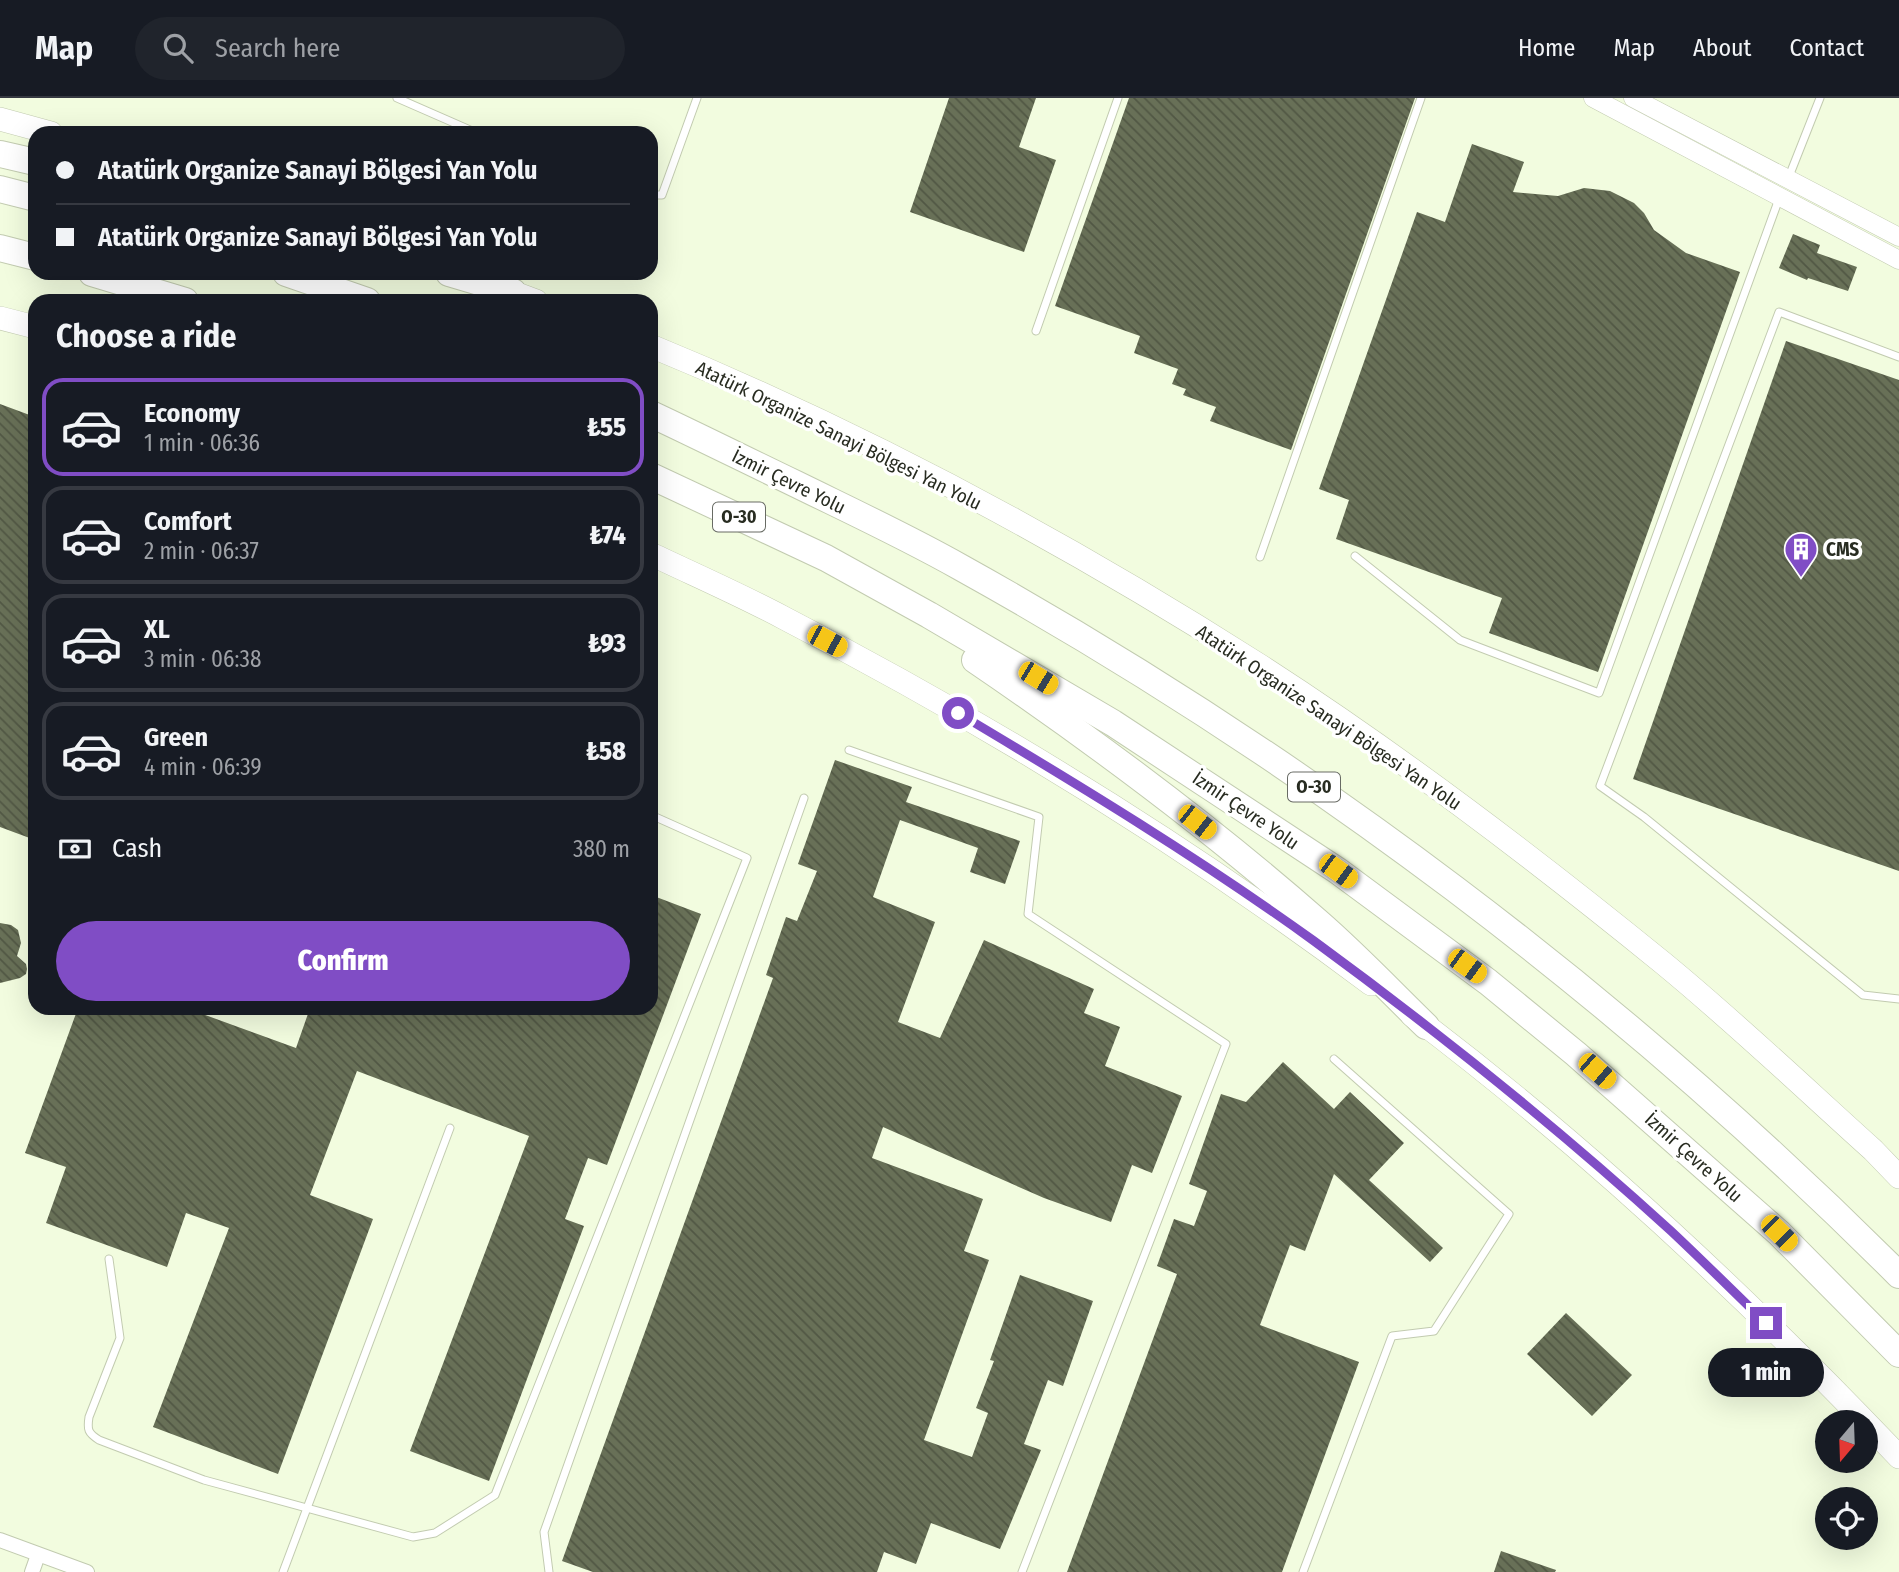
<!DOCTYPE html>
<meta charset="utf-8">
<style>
:root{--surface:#171b24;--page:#20242c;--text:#f1f3f6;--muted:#9ea1a6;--line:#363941;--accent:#804dc5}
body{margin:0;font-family:"Fira Sans Condensed",sans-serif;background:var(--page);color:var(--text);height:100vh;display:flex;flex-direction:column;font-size:26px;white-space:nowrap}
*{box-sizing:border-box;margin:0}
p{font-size:23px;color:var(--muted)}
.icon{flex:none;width:38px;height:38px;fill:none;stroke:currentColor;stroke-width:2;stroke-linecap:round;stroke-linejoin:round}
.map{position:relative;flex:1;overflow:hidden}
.side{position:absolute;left:28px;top:196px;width:630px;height:721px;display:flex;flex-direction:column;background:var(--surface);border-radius:21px;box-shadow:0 7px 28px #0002}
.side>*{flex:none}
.hud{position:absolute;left:28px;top:28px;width:630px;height:154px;border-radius:21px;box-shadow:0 7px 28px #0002;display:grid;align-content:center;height:154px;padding:0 28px;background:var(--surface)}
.needle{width:46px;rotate:199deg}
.tools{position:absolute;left:1815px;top:1312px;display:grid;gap:14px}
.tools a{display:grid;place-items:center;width:63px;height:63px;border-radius:50%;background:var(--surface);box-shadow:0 7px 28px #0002;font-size:35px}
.end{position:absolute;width:32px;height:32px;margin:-16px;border:9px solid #804dc5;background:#fff;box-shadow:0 0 0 4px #fff}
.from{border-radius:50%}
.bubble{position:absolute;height:49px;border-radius:24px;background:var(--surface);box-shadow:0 7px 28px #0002;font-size:23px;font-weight:800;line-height:49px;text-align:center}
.car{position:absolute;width:21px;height:42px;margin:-21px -10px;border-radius:9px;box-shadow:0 0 5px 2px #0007;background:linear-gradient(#f5c518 24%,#345 0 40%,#f5c518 0 76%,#345 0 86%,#f5c518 0)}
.hud b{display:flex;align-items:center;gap:24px;height:66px;font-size:26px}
.hud b+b{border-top:2px solid var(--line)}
.hud i{width:18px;height:18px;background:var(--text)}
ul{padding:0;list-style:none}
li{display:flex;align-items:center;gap:21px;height:98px;margin:0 14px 10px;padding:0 14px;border:4px solid var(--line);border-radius:21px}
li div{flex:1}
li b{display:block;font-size:26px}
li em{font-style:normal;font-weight:800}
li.active{border-color:var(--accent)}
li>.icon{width:63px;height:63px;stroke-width:1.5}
h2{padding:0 28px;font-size:32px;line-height:84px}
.pay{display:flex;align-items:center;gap:18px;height:77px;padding:0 28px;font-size:26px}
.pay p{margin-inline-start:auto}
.cta{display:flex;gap:14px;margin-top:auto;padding:14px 28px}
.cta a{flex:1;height:80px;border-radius:42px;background:var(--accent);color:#fff;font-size:28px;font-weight:800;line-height:80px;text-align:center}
header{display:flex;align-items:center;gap:42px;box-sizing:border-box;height:98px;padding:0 35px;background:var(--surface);border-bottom:2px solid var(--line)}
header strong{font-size:33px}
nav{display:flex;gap:38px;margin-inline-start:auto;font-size:24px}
.search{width:490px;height:63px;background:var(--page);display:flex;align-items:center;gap:18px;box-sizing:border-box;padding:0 24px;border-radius:38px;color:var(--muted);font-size:26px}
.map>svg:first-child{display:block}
.building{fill:url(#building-back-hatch)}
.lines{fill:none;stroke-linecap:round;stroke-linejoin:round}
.service-casing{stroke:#c2cbb0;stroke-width:9}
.minor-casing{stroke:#c2cbb0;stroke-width:16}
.tertiary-casing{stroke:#c2cbb0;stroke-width:19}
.primary-casing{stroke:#c2cbb0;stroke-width:24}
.motorway-casing{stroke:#c2cbb0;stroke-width:28}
.service{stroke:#fff;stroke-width:7}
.minor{stroke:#fff;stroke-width:14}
.tertiary{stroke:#fff;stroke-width:18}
.primary{stroke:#fff;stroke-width:23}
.motorway{stroke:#fff;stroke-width:26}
.route{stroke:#804dc5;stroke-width:9}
.labels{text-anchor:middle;stroke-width:7;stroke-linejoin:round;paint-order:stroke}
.shield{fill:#fff;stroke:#686b64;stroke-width:2}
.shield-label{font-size:18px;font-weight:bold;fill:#282c21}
.street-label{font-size:19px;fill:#282c21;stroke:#fff}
.poi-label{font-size:19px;font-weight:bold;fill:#282c21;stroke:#fff;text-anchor:start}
</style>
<header>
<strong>Map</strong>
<div class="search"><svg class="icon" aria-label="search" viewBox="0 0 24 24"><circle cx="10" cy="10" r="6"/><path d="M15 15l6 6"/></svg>Search here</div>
<nav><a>Home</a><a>Map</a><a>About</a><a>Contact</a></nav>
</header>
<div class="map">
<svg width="1899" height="1474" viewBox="0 0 1899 1474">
<defs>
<pattern id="building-back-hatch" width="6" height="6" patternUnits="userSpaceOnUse" patternTransform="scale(1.75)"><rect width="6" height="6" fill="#687057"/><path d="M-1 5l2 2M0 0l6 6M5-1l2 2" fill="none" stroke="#515744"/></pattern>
</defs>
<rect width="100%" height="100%" fill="#f2fcdf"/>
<!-- building -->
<g class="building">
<path d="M949,0h87l-17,49 37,13 -32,92 -114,-40z"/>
<path d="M1129,0h286l-124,352 -81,-29 6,-14 -33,-12 3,-6 -14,-5 6,-15 -44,-16 6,-17 -85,-30z"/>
<path d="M1472,46l52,18 -11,30 45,4 26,-8 26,3 24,12 10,10 10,17 32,23 54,19 -142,400 -109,-39 13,-35 -166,-59 13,-39 -30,-11 98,-277 28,10z"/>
<path d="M1793,136l27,11 -3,8 40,14 -9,24 -40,-13 -1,2 -28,-12z"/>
<path d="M1786,243l113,39v491l-266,-92z"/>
<path d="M0,306l35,13v423l-35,-13z"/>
<path d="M835,662l77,27 -6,15 114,39 -15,43 -35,-12 8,-24 -78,-28 -27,77 62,25 -37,100 42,16 44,-98 110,49 -10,24 36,14 -15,39 77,30 -30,77 -20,-8 -21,57 -67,-24 -161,-71 -11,31 111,41 -19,52 25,9 -65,180 48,17 16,-44 -12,-5 18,-47 -4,-1 30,-85 73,26 -30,85 -15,-6 -24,64 17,6 -41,99 -69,-26 -15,41 -32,-12 -7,20h-284l-31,-11 211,-583 -7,-3 20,-58 11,4 20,-50 -19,-7z"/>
<path d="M651,797l50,19 -94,251 -19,-7 -23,61 19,7 -95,255 -79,-30 119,-315 -172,-65 -47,124 63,24 -95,255 -125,-47 76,-199 -43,-15 -19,54 -121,-44 20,-56 -41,-14 53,-145h108l110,40 14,-40h341z"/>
<path d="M0,825l11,2 7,5 3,13 -4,13 9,8 1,5 -1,5 -6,4 -20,5z"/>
<path d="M1283,964l51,47 16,-17 54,51 -35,37 74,68 -13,14 -96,-88 -29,77 -15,-6 -30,80 99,37 -77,210h-215l110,-298 -20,-8 17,-47 20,7 13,-35 -18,-7 32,-90 25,8z"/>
<path d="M1566,1215l66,62 -40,41 -65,-62z"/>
<path d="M1501,1453l55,19 -1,2h-61z"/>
</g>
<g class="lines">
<defs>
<g id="service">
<path d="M397,0l80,35"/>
<path d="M1788,81l32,-81"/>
<path d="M651,97h11l35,-97"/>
<path d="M1036,233l82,-233"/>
<path d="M1899,259l-120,-45 -179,474 44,31 219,178 36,4"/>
<path d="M1355,458l105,84 139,53 181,-497"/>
<path d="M1260,459l161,-459"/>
<path d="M849,652l190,67 -11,97 198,130 -204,528"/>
<path d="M109,1161l11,79 -31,79c-2,13 -1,16 10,23l105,40 209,57 22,-4 60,-38 252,-637 -96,-43"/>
<path d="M283,1474l167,-444"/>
<path d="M549,1474l-5,-40 260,-734"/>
<path d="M1303,1474l89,-236 42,-5 75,-117 -175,-155"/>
</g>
<g id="minor">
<path d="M0,1442l87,32"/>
<path d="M32,1474l6,-17"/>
</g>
<g id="tertiary">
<path d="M1593,0l306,162"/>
<path d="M1633,0l266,139"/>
</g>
<g id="primary">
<path d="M0,21l51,14"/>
<path d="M496,188l40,15"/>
<path d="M0,220l35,9"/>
<path d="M651,248c212,87 415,196 608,319 140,90 275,193 404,298 72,59 140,124 210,187l26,27"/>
<path d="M651,456c44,21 90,41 133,64 205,106 403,228 587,366"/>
<path d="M1412,917c175,132 336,283 487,442"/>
</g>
<g id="motorway">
<path d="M0,56l35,8"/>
<path d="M0,91l35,9"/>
<path d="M0,150l35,9"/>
<path d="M92,175l93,28"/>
<path d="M286,175l81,28"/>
<path d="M449,175l64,19"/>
<path d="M651,316c49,23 97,47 145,70 55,27 111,53 164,83 344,191 661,430 939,708"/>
<path d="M651,378l175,82 103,57 184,108 225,148 150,111 88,72 203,179 120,121"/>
<path d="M975,562c119,81 235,167 343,262 38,33 72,69 108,104"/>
</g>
</defs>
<!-- service casing -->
<use href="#service" class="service-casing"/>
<!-- minor casing -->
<use href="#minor" class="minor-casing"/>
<!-- tertiary casing -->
<use href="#tertiary" class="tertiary-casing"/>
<!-- primary casing -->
<use href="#primary" class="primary-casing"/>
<!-- motorway casing -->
<use href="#motorway" class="motorway-casing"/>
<!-- service -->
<use href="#service" class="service"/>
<!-- minor -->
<use href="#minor" class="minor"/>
<!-- tertiary -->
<use href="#tertiary" class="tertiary"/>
<!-- primary -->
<use href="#primary" class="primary"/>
<!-- motorway -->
<use href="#motorway" class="motorway"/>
</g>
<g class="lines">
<!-- route -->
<path class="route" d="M958,615c121,72 241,145 356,228 123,90 244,187 357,290 32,30 63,61 95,92"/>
</g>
<!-- icons -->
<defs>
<symbol id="building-pin" viewBox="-11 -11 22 30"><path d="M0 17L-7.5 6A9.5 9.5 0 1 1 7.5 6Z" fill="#804dc5" stroke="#fff"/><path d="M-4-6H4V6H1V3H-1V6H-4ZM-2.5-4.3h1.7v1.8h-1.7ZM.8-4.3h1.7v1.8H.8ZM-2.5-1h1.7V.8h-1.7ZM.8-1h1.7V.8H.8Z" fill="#fff"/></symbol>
</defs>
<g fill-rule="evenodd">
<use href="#building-pin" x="1782" y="432" width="38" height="52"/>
</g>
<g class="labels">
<!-- shield labels -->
<g class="shield">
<rect x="713" y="404.5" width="52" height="29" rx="5"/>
<rect x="1288" y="674.5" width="52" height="29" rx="5"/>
</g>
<g class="shield-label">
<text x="739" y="425">O-30</text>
<text x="1314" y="695">O-30</text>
</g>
<!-- street labels -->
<g class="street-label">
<text transform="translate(839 337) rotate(26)" y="7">Atatürk Organize Sanayi Bölgesi Yan Yolu</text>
<text transform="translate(789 383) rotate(26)" y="7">İzmir Çevre Yolu</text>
<text transform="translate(1329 619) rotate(34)" y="7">Atatürk Organize Sanayi Bölgesi Yan Yolu</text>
<text transform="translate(1246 712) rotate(34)" y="7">İzmir Çevre Yolu</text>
<text transform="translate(1694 1059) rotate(42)" y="7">İzmir Çevre Yolu</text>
</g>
<!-- poi labels -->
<g class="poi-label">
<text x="1826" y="458">CMS</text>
</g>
</g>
</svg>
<div class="tools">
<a><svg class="needle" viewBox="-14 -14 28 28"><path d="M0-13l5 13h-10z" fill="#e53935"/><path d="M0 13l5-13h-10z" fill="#9ea1a6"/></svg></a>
<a><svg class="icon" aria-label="locate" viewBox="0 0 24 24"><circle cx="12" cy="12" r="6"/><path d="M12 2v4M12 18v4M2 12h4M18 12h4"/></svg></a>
</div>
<i class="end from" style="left:958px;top:615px"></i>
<i class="end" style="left:1766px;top:1225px"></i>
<div class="bubble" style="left:1708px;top:1250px;width:116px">1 min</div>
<i class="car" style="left:827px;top:543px;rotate:118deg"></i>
<i class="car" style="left:1038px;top:580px;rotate:121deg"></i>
<i class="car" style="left:1197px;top:724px;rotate:128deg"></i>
<i class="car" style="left:1338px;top:773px;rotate:126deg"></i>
<i class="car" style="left:1467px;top:868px;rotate:126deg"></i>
<i class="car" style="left:1597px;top:973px;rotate:131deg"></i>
<i class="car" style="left:1779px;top:1135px;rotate:135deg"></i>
<div class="hud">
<b><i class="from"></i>Atatürk Organize Sanayi Bölgesi Yan Yolu</b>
<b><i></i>Atatürk Organize Sanayi Bölgesi Yan Yolu</b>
</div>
<section class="side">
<h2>Choose a ride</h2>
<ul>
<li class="active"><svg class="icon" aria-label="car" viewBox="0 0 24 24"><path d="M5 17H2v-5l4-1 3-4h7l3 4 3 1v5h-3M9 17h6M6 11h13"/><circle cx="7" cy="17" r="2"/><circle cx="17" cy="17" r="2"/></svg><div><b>Economy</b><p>1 min · 06:36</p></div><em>₺55</em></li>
<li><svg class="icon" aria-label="car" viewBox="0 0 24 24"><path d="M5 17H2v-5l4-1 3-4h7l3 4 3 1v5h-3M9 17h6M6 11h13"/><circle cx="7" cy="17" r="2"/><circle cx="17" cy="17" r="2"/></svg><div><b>Comfort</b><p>2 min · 06:37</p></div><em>₺74</em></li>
<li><svg class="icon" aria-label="car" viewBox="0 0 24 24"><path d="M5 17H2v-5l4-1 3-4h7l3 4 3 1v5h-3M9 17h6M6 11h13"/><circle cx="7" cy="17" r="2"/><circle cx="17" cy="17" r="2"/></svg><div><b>XL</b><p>3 min · 06:38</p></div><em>₺93</em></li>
<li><svg class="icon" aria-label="car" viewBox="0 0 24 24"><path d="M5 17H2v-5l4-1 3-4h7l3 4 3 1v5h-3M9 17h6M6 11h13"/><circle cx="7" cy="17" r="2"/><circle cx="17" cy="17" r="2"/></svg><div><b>Green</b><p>4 min · 06:39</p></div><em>₺58</em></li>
</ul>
<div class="pay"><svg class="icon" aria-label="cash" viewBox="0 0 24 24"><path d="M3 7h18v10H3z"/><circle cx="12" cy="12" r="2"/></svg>Cash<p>380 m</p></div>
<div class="cta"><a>Confirm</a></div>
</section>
</div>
